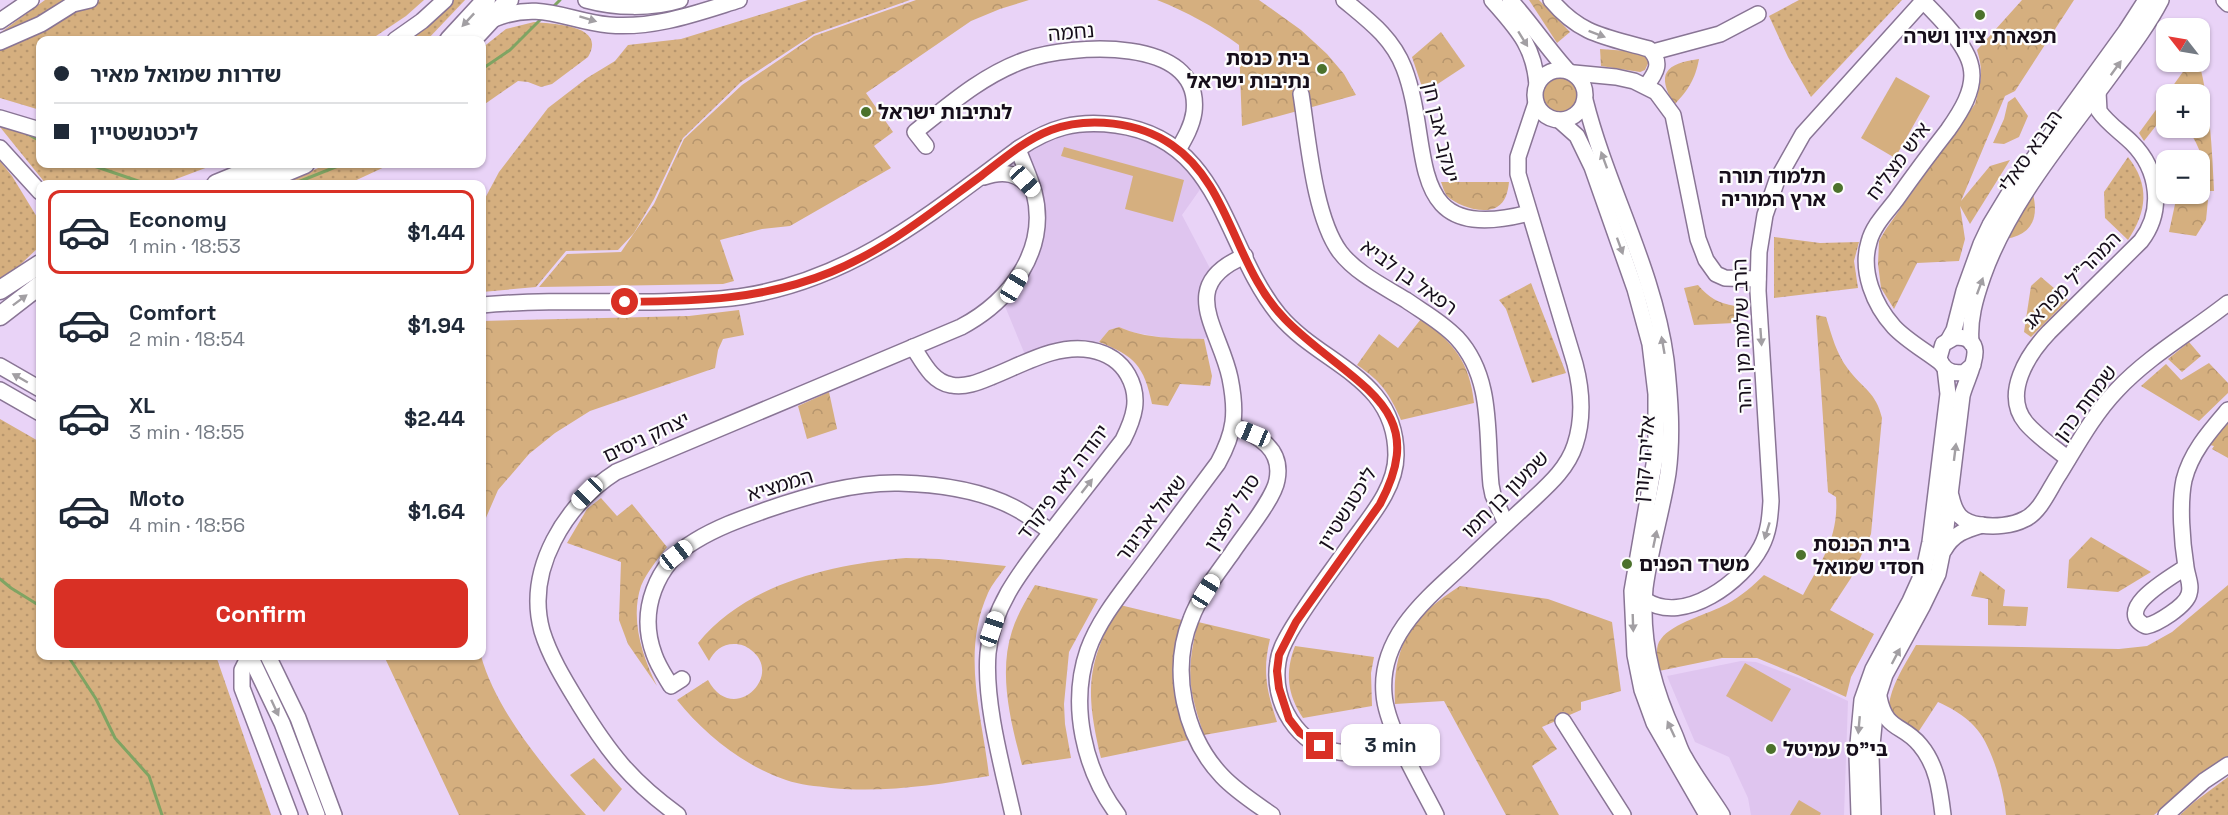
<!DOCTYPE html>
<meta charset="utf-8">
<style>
:root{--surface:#fff;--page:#f2f2f3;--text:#1f2937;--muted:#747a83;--line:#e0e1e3;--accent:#d93025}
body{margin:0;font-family:"Space Grotesk","Noto Sans Hebrew",sans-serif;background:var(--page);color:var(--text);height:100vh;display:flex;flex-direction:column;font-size:22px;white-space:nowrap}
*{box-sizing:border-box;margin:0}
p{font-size:20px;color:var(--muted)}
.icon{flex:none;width:33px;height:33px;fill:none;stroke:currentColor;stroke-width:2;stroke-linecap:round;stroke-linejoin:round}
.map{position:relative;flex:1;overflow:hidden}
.side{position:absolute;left:36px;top:180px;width:450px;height:480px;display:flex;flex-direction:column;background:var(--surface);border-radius:12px;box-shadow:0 2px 4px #0004}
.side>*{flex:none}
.hud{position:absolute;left:36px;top:36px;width:450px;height:132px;border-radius:12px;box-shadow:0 2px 4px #0004;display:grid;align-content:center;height:132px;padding:0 18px;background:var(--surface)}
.needle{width:39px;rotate:301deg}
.controls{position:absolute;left:2156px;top:18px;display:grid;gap:12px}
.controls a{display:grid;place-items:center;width:54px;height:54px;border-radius:12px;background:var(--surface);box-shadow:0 2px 4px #0004;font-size:30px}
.end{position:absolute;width:27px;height:27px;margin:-14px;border:8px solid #d93025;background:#fff;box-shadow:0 0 0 3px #fff}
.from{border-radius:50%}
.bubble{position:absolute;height:42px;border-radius:12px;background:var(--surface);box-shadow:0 2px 4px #0004;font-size:20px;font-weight:800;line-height:42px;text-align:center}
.car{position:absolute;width:18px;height:36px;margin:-18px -9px;border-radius:8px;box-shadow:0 0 4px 2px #0007;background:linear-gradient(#fff 24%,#345 0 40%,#fff 0 76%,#345 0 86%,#fff 0)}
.hud b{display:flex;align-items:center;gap:21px;height:57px;font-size:22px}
.hud b+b{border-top:2px solid var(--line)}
.hud i{width:15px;height:15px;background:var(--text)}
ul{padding:10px 0 0;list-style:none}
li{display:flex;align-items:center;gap:18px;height:84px;margin:0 12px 9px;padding:0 6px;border:3px solid transparent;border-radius:12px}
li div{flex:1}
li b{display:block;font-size:22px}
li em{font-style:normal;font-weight:800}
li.current{border-color:var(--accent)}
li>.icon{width:54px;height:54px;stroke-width:1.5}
.button{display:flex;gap:12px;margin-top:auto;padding:12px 18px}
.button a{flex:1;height:69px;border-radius:12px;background:var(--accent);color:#fff;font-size:24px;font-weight:800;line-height:69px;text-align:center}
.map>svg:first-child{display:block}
.built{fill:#dfc5ef}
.grass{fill:url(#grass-dots)}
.park{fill:url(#park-crowns)}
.pitch{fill:#d5af7f}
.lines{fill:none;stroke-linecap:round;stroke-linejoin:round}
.stream{stroke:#7fa463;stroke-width:3}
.minor-casing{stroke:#897595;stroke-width:18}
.major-casing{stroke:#897595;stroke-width:21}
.minor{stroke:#fff;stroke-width:15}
.major{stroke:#fff;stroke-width:18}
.oneway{fill:#a29fa3}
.route{stroke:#d93025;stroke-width:8}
.poi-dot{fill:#4c722c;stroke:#fdfdfd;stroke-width:2}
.labels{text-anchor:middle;stroke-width:4.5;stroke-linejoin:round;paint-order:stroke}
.street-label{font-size:20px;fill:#160e1a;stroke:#fdfdfd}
.poi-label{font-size:20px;font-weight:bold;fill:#160e1a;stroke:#fdfdfd;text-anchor:start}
</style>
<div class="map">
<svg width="2228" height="815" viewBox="0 0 2228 815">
<defs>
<pattern id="grass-dots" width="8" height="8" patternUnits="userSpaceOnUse" patternTransform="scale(1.5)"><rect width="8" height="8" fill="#d5af7f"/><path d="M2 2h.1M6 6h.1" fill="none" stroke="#b6956d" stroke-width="1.8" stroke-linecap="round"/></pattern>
<pattern id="park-crowns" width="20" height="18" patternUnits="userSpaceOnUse" patternTransform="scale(1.5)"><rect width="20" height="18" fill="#d5af7f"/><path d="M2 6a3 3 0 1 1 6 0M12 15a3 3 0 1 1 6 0" fill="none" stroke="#b6956d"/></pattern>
</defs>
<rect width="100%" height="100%" fill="#e9d3f7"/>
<!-- built -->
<g class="built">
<path d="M1086,122l73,15 47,44 -24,34 32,61v56l-10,7 -38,-1 -35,-6 -12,-5 -10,3 -10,12 -14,7 -57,13 -26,-63 11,-13 24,-78 -19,-59z"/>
<path d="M1741,661l15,1 43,16 49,23 -4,114h-93l-3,-17 -19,-41 -34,-15 -28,-66z"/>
</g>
<!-- grass -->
<g class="grass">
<path d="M45,0h21c-22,11 -42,29 -66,33z"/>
<path d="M100,0h324l-18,16 -36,24h-330v70l-40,-12v-48c14,-4 24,-12 37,-20 19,-11 42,-24 63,-30z"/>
<path d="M451,0h14l-38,40h-26z"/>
<path d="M808,0h102l-96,34 -73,48 -58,56 -29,61 -20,34 -16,17 -52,1 -30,36 -54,5v-88l17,-32 49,-64 39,-30 28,-17 13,-16 53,-6z"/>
<path d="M1799,0h103l-91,97 -23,-40 -19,-41z"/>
<path d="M534,22c21,2 73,3 54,35l-36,27 -11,3 -13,-5 -10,-1 -36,25v-58l24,-19z"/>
<path d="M0,123l40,13v28h93l9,2 74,-2 -53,20h-117l-46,-57z"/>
<path d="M2128,157c22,28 19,54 0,83l-23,-22 -1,-26z"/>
<path d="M0,161l12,15 28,46v24l-40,38z"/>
<path d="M327,164h64l-43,20h-65z"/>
<path d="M1774,237l46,6 39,-1 -5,19 4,27 -84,10z"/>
<path d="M1531,283l35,90 -34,10 -26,-74 -7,-9z"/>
<path d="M0,419l40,23v214h176l55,159h-271z"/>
<path d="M2228,777v38h-48l13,-12z"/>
</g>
<!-- park -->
<g class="park">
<path d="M916,0h113l-29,9 -29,12 -105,72 27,39 -19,14 17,22 -101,58 -28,3 -42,11 14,41 -11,3 -184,3 28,-33 54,-2 33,-48 30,-65 58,-54 72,-49z"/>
<path d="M1157,0h102l42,30 26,24 17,20 12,21 -114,31 -3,-81c-26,-19 -52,-33 -82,-45z"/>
<path d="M1529,0h10l31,32 -13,11z"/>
<path d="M2022,0h52l-59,91 -10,5 -44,105 29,-35 20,-6 -40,64 -10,-18 5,33 -6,22 -42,2 -23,46 -13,-21 -3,-24 1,-23 7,-12 89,-125c6,-22 9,-32 2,-54z"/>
<path d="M1441,32l24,34 -41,27 -12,-36z"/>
<path d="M1600,49l42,3 8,7 -5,11 -5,2 -39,-6z"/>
<path d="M1699,59c-4,21 -11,31 -25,46 -18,-32 -9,-41 25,-46z"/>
<path d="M2190,62h9c11,42 13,85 15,129h-6c-2,-24 -7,-44 -21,-63h12v-34h-32z"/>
<circle cx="1560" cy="95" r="21"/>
<path d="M2166,96v17l-22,28 -5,-8z"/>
<path d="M2015,97l13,19 -9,21 -15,7 -11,-1 11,-24 4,-17z"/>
<path d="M1441,182h68c-1,9 -3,20 -12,25 -14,8 -39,-1 -50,-11 -3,-4 -4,-9 -6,-14z"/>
<path d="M2033,194c7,29 -5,43 -34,46z"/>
<path d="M2177,195l31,5 -2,20 -10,16 -27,-4z"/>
<path d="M2041,277l27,23 -37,37 -7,-5 7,-46z"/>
<path d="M1698,285c11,13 20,18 37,21l-1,17 -40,2 -10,-37z"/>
<path d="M739,310l5,25 -21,4 -5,11 -3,18 -125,43 -35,22 -26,21 -31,36 -16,37v-206l207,-5z"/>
<path d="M1816,315l10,2c6,19 10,36 22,52 15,20 28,23 34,49l-11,116 -20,44 -21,32 44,24 -23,43 -5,20 -48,-22 -41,-17h-35l-63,13c-1,-10 -5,-24 2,-32 11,-16 48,-25 66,-35 14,-8 26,-18 37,-29l39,20c18,-33 36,-58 33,-98l-8,-5z"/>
<path d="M1421,319c32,23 49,43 53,84l-73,17c-12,-27 -19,-38 -44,-55l22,-31 19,14z"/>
<path d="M1119,327c27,12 56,11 85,12l8,37 -2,10 -30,-2 -12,22 -16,-2c-8,-38 -17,-48 -53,-62l10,-12z"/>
<path d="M2189,342l12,14 -19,16 -14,-13z"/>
<path d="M2209,363l19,20v10l-29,28 -58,-35 25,-22 15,16z"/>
<path d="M829,392l8,37 -30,10 -9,-33z"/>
<path d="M2228,422v36l-16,-9 2,-3 -4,-1 9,-14z"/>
<path d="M601,498l16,18 15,-12 35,43c-10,13 -20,25 -26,39 -11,33 1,70 16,100l-29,-42 -9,-24 2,-58 -54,-19 20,-34z"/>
<path d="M2091,537l60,35 -33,20 -51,-4 2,-28z"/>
<path d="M906,558l33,1 67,7c-6,9 -14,18 -18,27 -27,61 -6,121 1,183 -53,9 -105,17 -158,12 -15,-2 -31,-3 -45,-8 -42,-14 -82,-46 -109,-80l31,-20c25,47 77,-5 43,-30 -5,-4 -10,-6 -17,-6 -12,0 -20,7 -25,17l-11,-18c49,-60 135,-79 208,-85z"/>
<path d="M1980,571l25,19 -2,16 25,1 -2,19 -38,-1v-26l-17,-3z"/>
<path d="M1035,585l63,14 -29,53 -5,52 1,20 6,34 -49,7c-11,-42 -24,-91 -10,-134 5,-16 14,-31 23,-46z"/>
<path d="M2228,585v171l-74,59h-148c-2,-25 -14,-71 -32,-89 -10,-11 -23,-18 -36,-24l-21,32 -29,-20c1,-26 15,-46 28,-69l203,4 28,-3 25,-14z"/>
<path d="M1460,586l88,13 64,23 9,69 -40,11v8l-39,17 15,22 -25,17 27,49h-53l-62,-114 -49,3c-3,-59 16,-87 65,-118z"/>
<path d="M1120,605l62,15c-13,45 -6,76 6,120l-87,18c-15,-65 -16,-94 19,-153z"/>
<path d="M1198,622l72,17c-8,33 -3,52 7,83l-73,13c-16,-47 -18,-64 -6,-113z"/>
<path d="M1295,646l79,11 -3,16 1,33 -69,12c-16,-24 -18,-46 -8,-72z"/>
<path d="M384,656h97c16,57 66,115 105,159h-127z"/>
<path d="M594,758l28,31 -18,23 -34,-37z"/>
</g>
<!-- pitch -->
<g class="pitch">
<path d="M1896,77l34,19 -35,62 -34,-20z"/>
<path d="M1064,147l120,33 -11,42 -48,-13 8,-33 -72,-20z"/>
<path d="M1745,663l46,26 -19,33 -46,-26z"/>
<path d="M1799,800l22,13 -1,2h-30z"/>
</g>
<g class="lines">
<!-- stream -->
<g class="stream">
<path d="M553,7l7,-7"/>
<path d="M482,69l28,-19 32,-32"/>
<path d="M26,133l14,8"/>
<path d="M88,164l59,20"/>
<path d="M293,184l50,-20"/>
<path d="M0,579l11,9 29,18"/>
<path d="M68,656l28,43 19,39 34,38 13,39"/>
</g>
<defs>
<g id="minor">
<path d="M586,0c29,8 65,9 94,0"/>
<path d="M1344,0c24,20 48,37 60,68 30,78 -4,179 125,145"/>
<path d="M1492,0c25,29 42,45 45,85"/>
<path d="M1510,0c21,23 37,48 58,71"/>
<path d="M1551,0c30,36 57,37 98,49 14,13 7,24 -3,37"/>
<path d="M2224,0l4,4"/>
<path d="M1923,1c16,16 44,44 48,66 5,22 -11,46 -23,63 -18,23 -35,46 -52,70 -10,13 -23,26 -27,42 -9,29 5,63 25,85 12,13 33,25 47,36"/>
<path d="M494,19c47,-19 72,2 115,6 45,4 88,-12 130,-25"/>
<path d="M0,21l31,-21"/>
<path d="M395,40l27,-19 23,-21"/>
<path d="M0,42l41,-18 32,-20 17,-4"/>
<path d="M1653,52l67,-18 38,-20"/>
<circle cx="1560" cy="95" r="25"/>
<path d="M1574,73l42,4 18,4 22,11 17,23 25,124 8,21 10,14 9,4 33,1"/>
<path d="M1301,94c7,44 13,123 39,158 16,21 43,34 66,48 17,12 36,22 51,38 37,40 29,97 34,147l2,10 13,29"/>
<path d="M1585,100c22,88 69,169 81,260 4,37 7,75 2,113 -6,38 -18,76 -23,115 -5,51 8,100 29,145 4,9 6,18 11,25 11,20 25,38 37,57"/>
<path d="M0,118l40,12"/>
<path d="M1559,120l18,16 15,31 43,122 15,55 6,50v59l-24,138 3,64 7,35 12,33 53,92"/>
<path d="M926,146l-11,-14c35,-28 68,-57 110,-72 46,-16 178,-25 169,52 -2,14 -9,26 -16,38"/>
<path d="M0,148l40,44"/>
<path d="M984,177c20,-7 34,-4 48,12"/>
<path d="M482,305c57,-5 115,-3 172,-3 30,-1 61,-1 91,-6 110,-18 186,-83 273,-147 33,-22 58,-29 98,-24 107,14 107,122 163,190 42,50 117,62 117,140 0,33 -26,62 -44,87 -21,30 -44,59 -62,90 -5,9 -11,19 -12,30 -7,40 20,85 61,90 20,3 41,-8 59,-14"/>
<path d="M1949,339l5,-9 10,-39 17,-47 9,-19 23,-38 113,-156 20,-31"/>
<path d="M1971,343c-2,-24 4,-44 12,-67 27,-76 85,-142 132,-207 17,-23 33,-44 46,-69"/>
<path d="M913,347c10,15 19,35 38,38 14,3 28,-3 40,-8 31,-12 66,-34 100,-27 16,3 29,11 37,25 13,23 6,43 -5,65 -22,28 -43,55 -65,83 -30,40 -65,78 -70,130 -4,49 14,113 25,162"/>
<path d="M0,366l40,23"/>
<path d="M0,390l40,23"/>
<path d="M1234,426c25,10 49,23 43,54 -3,19 -34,56 -45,73 -15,21 -32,42 -41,66 -21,51 -7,117 31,157 14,15 33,27 50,39"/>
<path d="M2068,459c-13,-11 -30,-22 -42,-36 -24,-29 2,-69 23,-91l92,-91c23,-30 18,-71 -9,-98 -11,-11 -24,-19 -33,-32l-1,-19"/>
<path d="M1951,496c4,18 10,26 29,29 14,2 32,1 45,-6 15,-7 24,-29 33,-43 18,-29 35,-61 59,-86 32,-34 74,-58 111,-87"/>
<path d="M1944,550c9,-16 21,-20 38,-25"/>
<path d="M2186,567c-13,9 -75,43 -40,59 11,-2 40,-20 43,-32 3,-9 -2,-18 -3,-27 -4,-25 -7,-63 -2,-87 7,-28 26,-49 44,-70"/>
<path d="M1645,600c39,26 98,-19 116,-53 8,-15 9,-30 10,-46l-13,-210 1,-39 6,-37 12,-35 26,-46 121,-134"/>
<path d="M249,656l-7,14v18l48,127"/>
<path d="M250,656l32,67 35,92"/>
<path d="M268,656l30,62 36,97"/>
<path d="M682,679l-11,7c-6,-10 -13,-20 -17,-32 -16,-43 2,-90 41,-113 23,-14 46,-22 71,-31 41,-14 88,-28 133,-27 37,1 81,7 114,24 14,7 26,16 38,25"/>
<path d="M1879,697c7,35 23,26 41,48 17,20 20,45 23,70"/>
<path d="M1563,721l60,94"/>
<path d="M678,815c-47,-34 -69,-62 -99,-111 -14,-23 -29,-47 -37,-73 -17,-62 24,-127 74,-159l345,-145c49,-26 88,-77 73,-135 -4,-15 -11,-29 -16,-43"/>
<path d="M1118,815c-34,-45 -49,-110 -30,-165 11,-31 34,-58 54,-85 25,-34 51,-68 76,-102 17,-31 19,-50 12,-85 -10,-49 -55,-93 15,-122"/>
<path d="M1436,815c-15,-30 -50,-88 -52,-121 -5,-57 42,-95 80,-130 21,-20 42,-40 63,-59 19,-18 40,-35 48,-60 9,-27 7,-54 0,-81l-57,-190v-17l18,-54"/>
<path d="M1859,815l-2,-60 5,-55 11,-31 37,-68 14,-31 6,-28 18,-148 -3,-26"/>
<path d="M1873,815l-2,-59 5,-53 9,-28 37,-68 16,-33 6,-30 18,-148c4,-19 31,-59 -7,-59l-12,7 -4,14c4,12 13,17 26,14l8,-7"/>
<path d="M2166,815l38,-34 24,-16"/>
</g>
<g id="major">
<path d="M449,40l37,-40"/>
<path d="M472,40l37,-40"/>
<path d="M216,184l49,-20"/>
<path d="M257,184l48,-20"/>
<path d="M0,290l40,-26"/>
<path d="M0,316l40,-31"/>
</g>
</defs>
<!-- minor casing -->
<use href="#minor" class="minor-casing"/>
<!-- major casing -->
<use href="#major" class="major-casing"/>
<!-- minor -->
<use href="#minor" class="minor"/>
<!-- major -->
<use href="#major" class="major"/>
</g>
<!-- one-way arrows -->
<defs><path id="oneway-solid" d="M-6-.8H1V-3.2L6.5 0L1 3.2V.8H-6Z" transform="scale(1.5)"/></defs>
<g class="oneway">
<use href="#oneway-solid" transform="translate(588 19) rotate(17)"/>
<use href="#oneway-solid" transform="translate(468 20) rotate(133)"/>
<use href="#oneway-solid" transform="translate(1597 34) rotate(21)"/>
<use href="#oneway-solid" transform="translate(1523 39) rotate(58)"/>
<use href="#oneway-solid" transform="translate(2116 68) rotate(-54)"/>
<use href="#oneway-solid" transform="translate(1604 160) rotate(-110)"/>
<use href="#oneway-solid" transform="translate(1620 246) rotate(70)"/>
<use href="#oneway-solid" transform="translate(1980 286) rotate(-70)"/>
<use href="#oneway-solid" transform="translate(20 300) rotate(-37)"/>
<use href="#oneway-solid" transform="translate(1761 337) rotate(86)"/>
<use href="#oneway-solid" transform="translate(1663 345) rotate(-100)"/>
<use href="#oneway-solid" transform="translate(20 378) rotate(-150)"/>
<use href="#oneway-solid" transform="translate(1955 452) rotate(-83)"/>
<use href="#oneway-solid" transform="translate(1087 486) rotate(-52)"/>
<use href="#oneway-solid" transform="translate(1767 531) rotate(107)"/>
<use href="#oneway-solid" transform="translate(1655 539) rotate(-78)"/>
<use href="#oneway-solid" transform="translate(1633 623) rotate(88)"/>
<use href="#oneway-solid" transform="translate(1896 656) rotate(-62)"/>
<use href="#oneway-solid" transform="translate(275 708) rotate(65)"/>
<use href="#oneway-solid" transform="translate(1859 725) rotate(95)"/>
<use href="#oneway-solid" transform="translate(1671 729) rotate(-115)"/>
</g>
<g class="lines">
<!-- route -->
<path class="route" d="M625,302c73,-1 138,-2 206,-30 56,-23 102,-61 150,-96 22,-17 44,-36 70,-46 38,-14 88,-8 121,15 46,31 59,91 85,136 17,31 37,48 63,69 59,47 103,73 60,154l-84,118 -17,33 -2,16 2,17 10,31 11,14 20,13"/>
</g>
<!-- markers -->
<g class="poi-dot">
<circle cx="1980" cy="15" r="6"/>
<circle cx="1322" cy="69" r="6"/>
<circle cx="866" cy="112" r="6"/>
<circle cx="1838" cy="188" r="6"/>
<circle cx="1801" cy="555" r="6"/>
<circle cx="1627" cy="564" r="6"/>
<circle cx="1771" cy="749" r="6"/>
</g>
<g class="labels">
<!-- street labels -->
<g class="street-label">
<text transform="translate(1071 32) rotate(-5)" y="7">נחמה</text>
<text transform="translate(1441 132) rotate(77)" y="7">יעקב אבן חן</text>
<text transform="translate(2030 151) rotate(-55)" y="7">הבבא סאלי</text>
<text transform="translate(1898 161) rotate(-53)" y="7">איש מצליח</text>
<text transform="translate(1409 277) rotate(36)" y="7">רפאל בן לביא</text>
<text transform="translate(2072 280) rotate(-45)" y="7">המהר"ל מפראג</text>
<text transform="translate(1742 336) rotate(-92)" y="7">הרב שלמה מן ההר</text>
<text transform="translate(2085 403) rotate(-53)" y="7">שמחת כהן</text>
<text transform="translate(646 437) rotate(-25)" y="7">יצחק ניסים</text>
<text transform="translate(1644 459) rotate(-85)" y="7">אליהו קורן</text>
<text transform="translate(1063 482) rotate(-53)" y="7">יהודה לאו פיקרד</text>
<text transform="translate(780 485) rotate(-17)" y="7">הממציא</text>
<text transform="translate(1505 494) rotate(-45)" y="7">שמעון בן חמו</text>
<text transform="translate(1347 508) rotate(-58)" y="7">ליכטנשטיין</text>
<text transform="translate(1232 512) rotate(-58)" y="7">סול ליפצין</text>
<text transform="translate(1151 518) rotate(-53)" y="7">שאול אביגור</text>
</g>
<!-- poi labels -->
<g class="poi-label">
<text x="1980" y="43" text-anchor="middle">תפארת ציון ושרה</text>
<text x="1310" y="65" text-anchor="end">בית כנסת<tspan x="1310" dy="23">נתיבות ישראל</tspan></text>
<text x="878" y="119">לנתיבות ישראל</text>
<text x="1826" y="183" text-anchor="end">תלמוד תורה<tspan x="1826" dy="23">ארץ המוריה</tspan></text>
<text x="1813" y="551">בית הכנסת<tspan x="1813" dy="23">חסדי שמואל</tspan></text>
<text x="1639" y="571">משרד הפנים</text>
<text x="1783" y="756">בי"ס עמיטל</text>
</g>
</g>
</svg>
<div class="controls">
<a><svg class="needle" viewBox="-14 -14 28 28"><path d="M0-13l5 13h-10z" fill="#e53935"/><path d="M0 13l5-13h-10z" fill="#747a83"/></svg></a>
<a>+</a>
<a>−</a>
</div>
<i class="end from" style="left:625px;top:302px"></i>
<i class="end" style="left:1320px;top:746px"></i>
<div class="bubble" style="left:1341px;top:724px;width:99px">3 min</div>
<i class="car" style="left:1025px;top:181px;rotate:138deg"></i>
<i class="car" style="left:1014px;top:286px;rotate:31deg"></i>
<i class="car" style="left:1253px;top:434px;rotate:292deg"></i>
<i class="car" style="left:587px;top:493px;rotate:225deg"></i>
<i class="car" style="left:676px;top:555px;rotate:52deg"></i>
<i class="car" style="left:1206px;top:591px;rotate:32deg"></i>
<i class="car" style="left:992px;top:629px;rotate:19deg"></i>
<div class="hud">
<b><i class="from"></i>שדרות שמואל מאיר</b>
<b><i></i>ליכטנשטיין</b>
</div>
<section class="side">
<ul>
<li class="current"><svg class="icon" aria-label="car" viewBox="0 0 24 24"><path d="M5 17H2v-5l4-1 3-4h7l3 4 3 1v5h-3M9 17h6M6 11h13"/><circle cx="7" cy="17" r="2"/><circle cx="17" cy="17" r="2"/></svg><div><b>Economy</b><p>1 min · 18:53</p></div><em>$1.44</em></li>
<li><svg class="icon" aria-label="car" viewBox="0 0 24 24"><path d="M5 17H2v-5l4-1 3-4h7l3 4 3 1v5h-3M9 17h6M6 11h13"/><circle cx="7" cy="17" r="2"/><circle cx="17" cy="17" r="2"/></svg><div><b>Comfort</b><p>2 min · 18:54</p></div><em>$1.94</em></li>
<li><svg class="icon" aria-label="car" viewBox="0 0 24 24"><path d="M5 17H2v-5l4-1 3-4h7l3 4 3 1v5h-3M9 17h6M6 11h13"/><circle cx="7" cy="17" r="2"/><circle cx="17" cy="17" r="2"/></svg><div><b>XL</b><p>3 min · 18:55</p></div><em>$2.44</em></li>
<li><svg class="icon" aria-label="car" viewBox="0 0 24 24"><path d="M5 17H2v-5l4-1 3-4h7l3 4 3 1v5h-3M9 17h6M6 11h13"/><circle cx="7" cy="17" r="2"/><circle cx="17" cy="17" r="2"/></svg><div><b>Moto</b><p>4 min · 18:56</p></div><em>$1.64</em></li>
</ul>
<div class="button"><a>Confirm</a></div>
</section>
</div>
